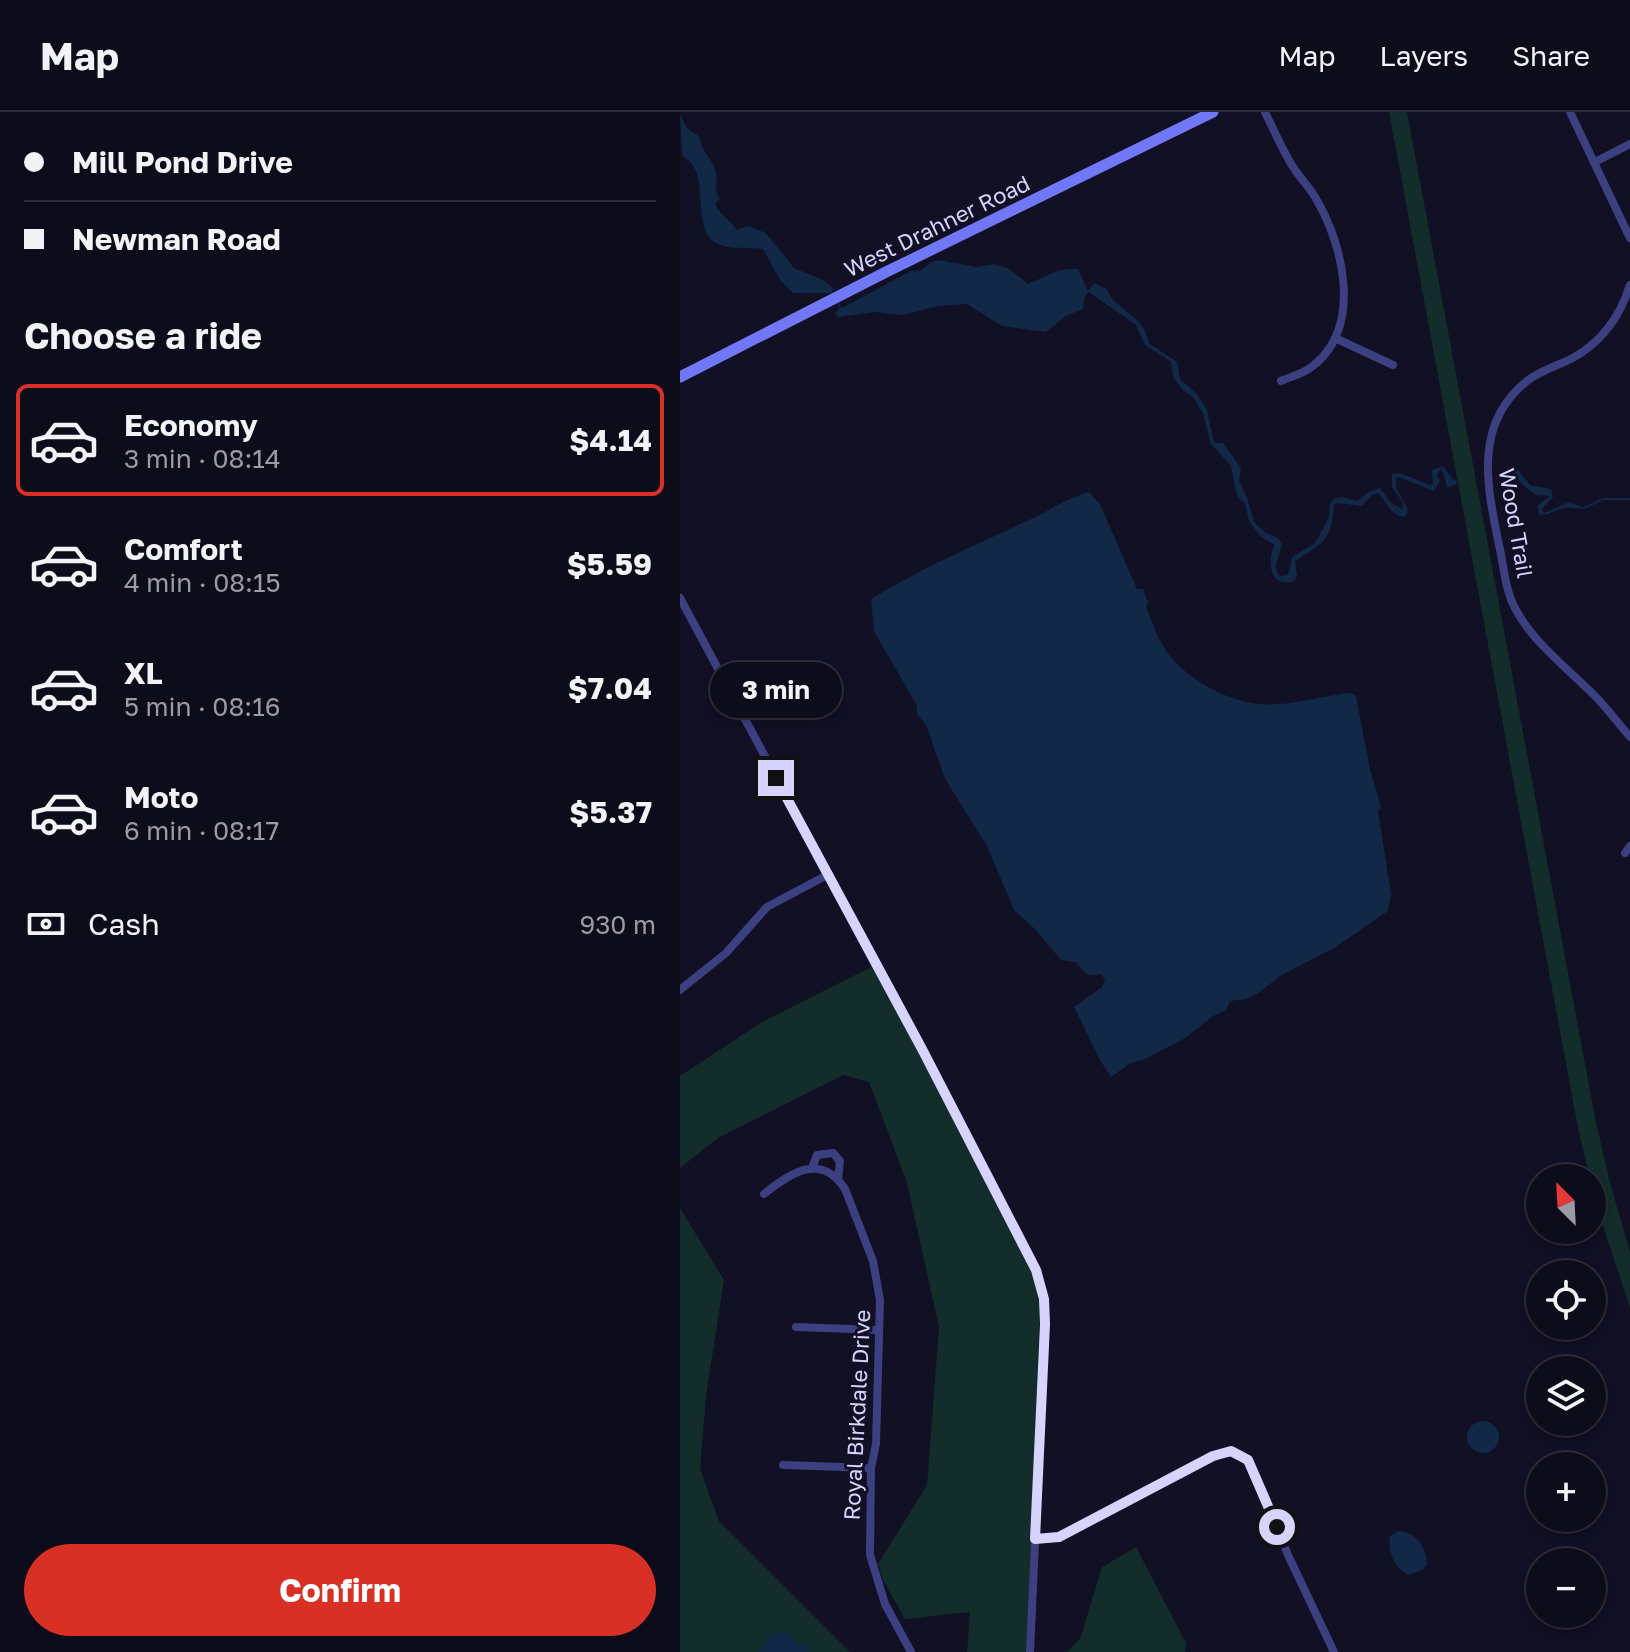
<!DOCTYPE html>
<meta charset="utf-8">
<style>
:root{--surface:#0d0c1b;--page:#161524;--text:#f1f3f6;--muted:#9a9ba3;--line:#2d2c3a;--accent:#d93025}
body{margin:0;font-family:"Golos Text",sans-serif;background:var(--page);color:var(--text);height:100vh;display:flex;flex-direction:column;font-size:30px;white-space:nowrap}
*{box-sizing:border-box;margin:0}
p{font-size:26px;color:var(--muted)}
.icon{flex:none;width:44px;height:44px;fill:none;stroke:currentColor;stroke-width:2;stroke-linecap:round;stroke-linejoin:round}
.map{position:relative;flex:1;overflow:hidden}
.sheet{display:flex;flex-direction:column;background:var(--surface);width:680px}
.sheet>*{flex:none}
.hud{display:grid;align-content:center;height:176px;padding:0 24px;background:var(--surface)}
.needle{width:52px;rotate:336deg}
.buttons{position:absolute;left:846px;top:1052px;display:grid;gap:16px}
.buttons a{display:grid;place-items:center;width:80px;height:80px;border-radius:50%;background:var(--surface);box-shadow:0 4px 12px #0003,0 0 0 2px var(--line);font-size:40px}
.end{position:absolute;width:36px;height:36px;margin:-18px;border:10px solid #d6d4fd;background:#111;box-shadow:0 0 0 4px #111}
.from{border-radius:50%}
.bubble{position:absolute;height:56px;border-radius:28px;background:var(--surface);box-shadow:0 4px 12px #0003,0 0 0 2px var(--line);font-size:26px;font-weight:700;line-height:56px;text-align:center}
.hud b{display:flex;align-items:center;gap:28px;height:76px;font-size:30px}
.hud b+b{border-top:2px solid var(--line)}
.hud i{width:20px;height:20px;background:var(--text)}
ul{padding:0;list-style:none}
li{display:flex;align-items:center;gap:24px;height:112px;margin:0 16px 12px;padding:0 8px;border:4px solid transparent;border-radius:12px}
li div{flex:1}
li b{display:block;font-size:30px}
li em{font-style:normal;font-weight:700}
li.active{border-color:var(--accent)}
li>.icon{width:72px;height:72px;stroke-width:1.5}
h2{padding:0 24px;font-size:36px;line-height:96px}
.pay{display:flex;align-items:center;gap:20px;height:88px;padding:0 24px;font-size:30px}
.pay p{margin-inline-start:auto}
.primary-button{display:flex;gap:16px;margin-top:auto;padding:16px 24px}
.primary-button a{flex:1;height:92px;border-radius:48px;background:var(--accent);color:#fff;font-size:32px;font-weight:700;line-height:92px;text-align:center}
header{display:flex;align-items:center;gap:48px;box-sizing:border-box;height:112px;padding:0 40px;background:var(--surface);border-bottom:2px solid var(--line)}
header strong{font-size:38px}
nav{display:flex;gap:44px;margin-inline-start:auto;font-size:28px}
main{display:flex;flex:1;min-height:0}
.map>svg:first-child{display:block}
.green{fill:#132d2a}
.water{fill:#112947}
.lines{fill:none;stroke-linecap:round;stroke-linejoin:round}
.stream{stroke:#112947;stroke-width:2}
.street{stroke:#3d4080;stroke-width:8}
.secondary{stroke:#7178f7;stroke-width:11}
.route{stroke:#d6d4fd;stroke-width:10}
.labels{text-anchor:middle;stroke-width:6;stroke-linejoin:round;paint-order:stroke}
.street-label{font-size:22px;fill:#d6d4fd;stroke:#111024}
</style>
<header>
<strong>Map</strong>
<nav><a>Map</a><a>Layers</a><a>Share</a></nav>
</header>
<main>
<section class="sheet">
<div class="hud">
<b><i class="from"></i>Mill Pond Drive</b>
<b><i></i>Newman Road</b>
</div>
<h2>Choose a ride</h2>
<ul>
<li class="active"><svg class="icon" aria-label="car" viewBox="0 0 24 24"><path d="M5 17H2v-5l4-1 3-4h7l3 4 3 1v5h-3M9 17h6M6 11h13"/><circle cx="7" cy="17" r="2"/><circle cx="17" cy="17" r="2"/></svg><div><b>Economy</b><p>3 min · 08:14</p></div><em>$4.14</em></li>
<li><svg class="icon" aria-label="car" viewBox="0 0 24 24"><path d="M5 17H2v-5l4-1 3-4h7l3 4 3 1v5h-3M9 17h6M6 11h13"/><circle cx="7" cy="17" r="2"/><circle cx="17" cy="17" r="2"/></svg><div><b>Comfort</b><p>4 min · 08:15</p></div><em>$5.59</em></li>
<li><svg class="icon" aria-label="car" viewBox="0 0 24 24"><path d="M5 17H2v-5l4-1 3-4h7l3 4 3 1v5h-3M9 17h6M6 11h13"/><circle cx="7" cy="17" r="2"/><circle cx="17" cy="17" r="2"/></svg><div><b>XL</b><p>5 min · 08:16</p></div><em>$7.04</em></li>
<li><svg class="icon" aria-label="car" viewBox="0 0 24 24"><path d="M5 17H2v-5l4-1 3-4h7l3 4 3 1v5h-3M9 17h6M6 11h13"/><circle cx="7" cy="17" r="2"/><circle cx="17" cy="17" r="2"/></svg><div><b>Moto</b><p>6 min · 08:17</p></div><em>$5.37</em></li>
</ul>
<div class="pay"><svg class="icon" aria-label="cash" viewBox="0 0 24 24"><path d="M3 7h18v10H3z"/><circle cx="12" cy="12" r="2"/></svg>Cash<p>930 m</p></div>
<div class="primary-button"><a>Confirm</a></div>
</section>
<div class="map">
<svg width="950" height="1540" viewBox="0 0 950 1540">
<rect width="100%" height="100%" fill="#111024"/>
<!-- green -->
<g class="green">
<path d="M709,0h18l188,1005 14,62 21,73v56l-33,-100 -19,-80z"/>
<path d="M193,854l161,309 6,30 -13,347h-60l3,-40 -65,7 -22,-39 -5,-16 49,-79 12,-158 -32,-144 -38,-101 -26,-7 -125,63 -38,30v-92l82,-54z"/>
<path d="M0,1096l44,72 -18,116 -6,73 19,52 131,131h-170z"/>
<path d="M456,1435l50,96 -1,9h-118l13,-13 22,-72z"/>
</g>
<!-- water -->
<g class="water">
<path d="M0,2l7,14 13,9c0,15 14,22 16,37 2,12 -4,10 4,25l-5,5c6,11 15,17 22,26l11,-4 18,7 28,35 29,12 10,8 -1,4 10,16 69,-37 11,-1 9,-8 8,-2 37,7 19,-3 14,5 19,15c18,-7 29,-17 50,-15l10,22 6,-8 13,6 5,10 24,20 8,10 6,15 27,18 3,17 16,14 11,17 7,33h9l18,25 -2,13 8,16 7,25 12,11 12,5 4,6 -6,22 1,7 4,3 7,-1 4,-18 23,-14 14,-26 1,-13 3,-5 9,-2 15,4 13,-10 10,-3 10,14 12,7 1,-6 -11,-16v-13l8,-1 30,12 3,-2 -1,-13 11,-4 9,13 6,2 -3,4 -8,2 -4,-15 -3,-3 -3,6 3,6 -6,10 -36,-14 -2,2v8l12,23 -3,7c-15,-1 -18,-16 -27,-24l-6,2 -10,11 -25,-3 -3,2c-3,37 -11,38 -39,56l2,14 -3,6c-24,9 -28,-22 -19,-36l-15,-9 -11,-15 -4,-17 -8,-8 -6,-30 -20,-22 -8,-31 -10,-16 -10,-7 -10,-13 -2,-15 -26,-17 -9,-20 -47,-33 -4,4 -2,13 -17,7 -20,16 -44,-6 -35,-22 -29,2 -35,9 -28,-3 -37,5 -3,-4 5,-5 -9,-15h-38l-13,-13 -17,-31c-14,-2 -33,1 -45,-5 -24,-10 -13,-55 -23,-75 -3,-6 -8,-10 -13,-14z"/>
<path d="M831,354l8,5 11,14 21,4 2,8 -11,12 2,4 25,-11 15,6c-8,2 -12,-2 -20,0 -10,2 -14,8 -25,6l-1,-9 12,-9c-5,-1 -9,0 -13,-1 -9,-3 -25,-21 -29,-28z"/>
<path d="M409,380l11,12 37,85h6l5,14 -2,4c5,11 9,24 14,34 11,19 25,32 43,43 60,35 87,16 148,9l5,3 14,73 11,39 -3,3 13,83 -3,17 -54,37 -54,28 -20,16 -13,7 -17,2 -4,9 -13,6 -28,22 -40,21 -16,5 -18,13 -11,-17 -26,-53 28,-20 3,-7 -4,-6c-13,4 -17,-1 -25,-12l-15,-2 -25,-30 -22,-20 -27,-64 -42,-67 -19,-54 -9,-11v-8l-43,-75 -3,-32c50,-31 102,-53 156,-78 20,-9 40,-23 62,-29z"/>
<circle cx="803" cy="1325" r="16"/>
<path d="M718,1419c18,0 27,16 29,32l-4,7 -15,5c-15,-8 -20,-23 -18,-39z"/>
<path d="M108,1521l11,11 8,-1 2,9h-52l6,-5 7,-13z"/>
</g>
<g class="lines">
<!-- stream -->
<path class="stream" d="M904,396l19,-9h27"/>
<!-- street -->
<g class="street">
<path d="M585,0c8,17 16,34 25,50 7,13 18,23 25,35 29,48 49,133 -5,171 -8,6 -20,9 -29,13"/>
<path d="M890,0l60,126"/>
<path d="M915,50l35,-18"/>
<path d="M950,173c-10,32 -29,58 -59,74 -15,7 -31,12 -44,22 -54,43 -40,105 -28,164 5,21 6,46 17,65 18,33 52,59 78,85 13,13 24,28 36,42"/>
<path d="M655,226l58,27"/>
<path d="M0,486l242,451 114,221 8,29 1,25 -15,328"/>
<path d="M945,741l5,-7"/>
<path d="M0,878l46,-37 41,-46 62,-33"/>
<path d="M132,1056l5,-13 16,-2 7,8 -2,18"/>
<path d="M84,1082c26,-21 57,-42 81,-5l28,72 7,39 -4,144 -5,24 -1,87 15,49 26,48"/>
<path d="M116,1215l82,3"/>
<path d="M103,1353l88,3"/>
<path d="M355,1427l24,-2 154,-81c21,-6 30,-4 41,16l34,83 46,97"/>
</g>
<!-- secondary -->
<path class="secondary" d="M0,265l208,-106 325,-159"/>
</g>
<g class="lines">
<!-- route -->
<path class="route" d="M96,666l146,271 114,221 8,29 1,25 -10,215 24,-2 154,-81 18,-5 17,9 29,67"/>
</g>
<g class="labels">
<!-- street labels -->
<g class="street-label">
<text transform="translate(257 114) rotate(-26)" y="8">West Drahner Road</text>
<text transform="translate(836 411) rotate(80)" y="8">Wood Trail</text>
<text transform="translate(177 1303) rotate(-87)" y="8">Royal Birkdale Drive</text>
</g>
</g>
</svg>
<div class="buttons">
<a><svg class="needle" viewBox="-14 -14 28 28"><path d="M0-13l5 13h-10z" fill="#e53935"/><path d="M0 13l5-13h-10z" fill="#9a9ba3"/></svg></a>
<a><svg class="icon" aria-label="locate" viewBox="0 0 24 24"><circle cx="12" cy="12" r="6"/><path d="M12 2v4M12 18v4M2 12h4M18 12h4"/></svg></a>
<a><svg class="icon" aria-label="layers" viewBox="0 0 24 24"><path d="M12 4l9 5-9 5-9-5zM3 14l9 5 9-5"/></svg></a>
<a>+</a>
<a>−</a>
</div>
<i class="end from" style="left:597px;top:1415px"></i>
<i class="end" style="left:96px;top:666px"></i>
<div class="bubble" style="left:30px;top:550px;width:132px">3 min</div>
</div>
</main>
